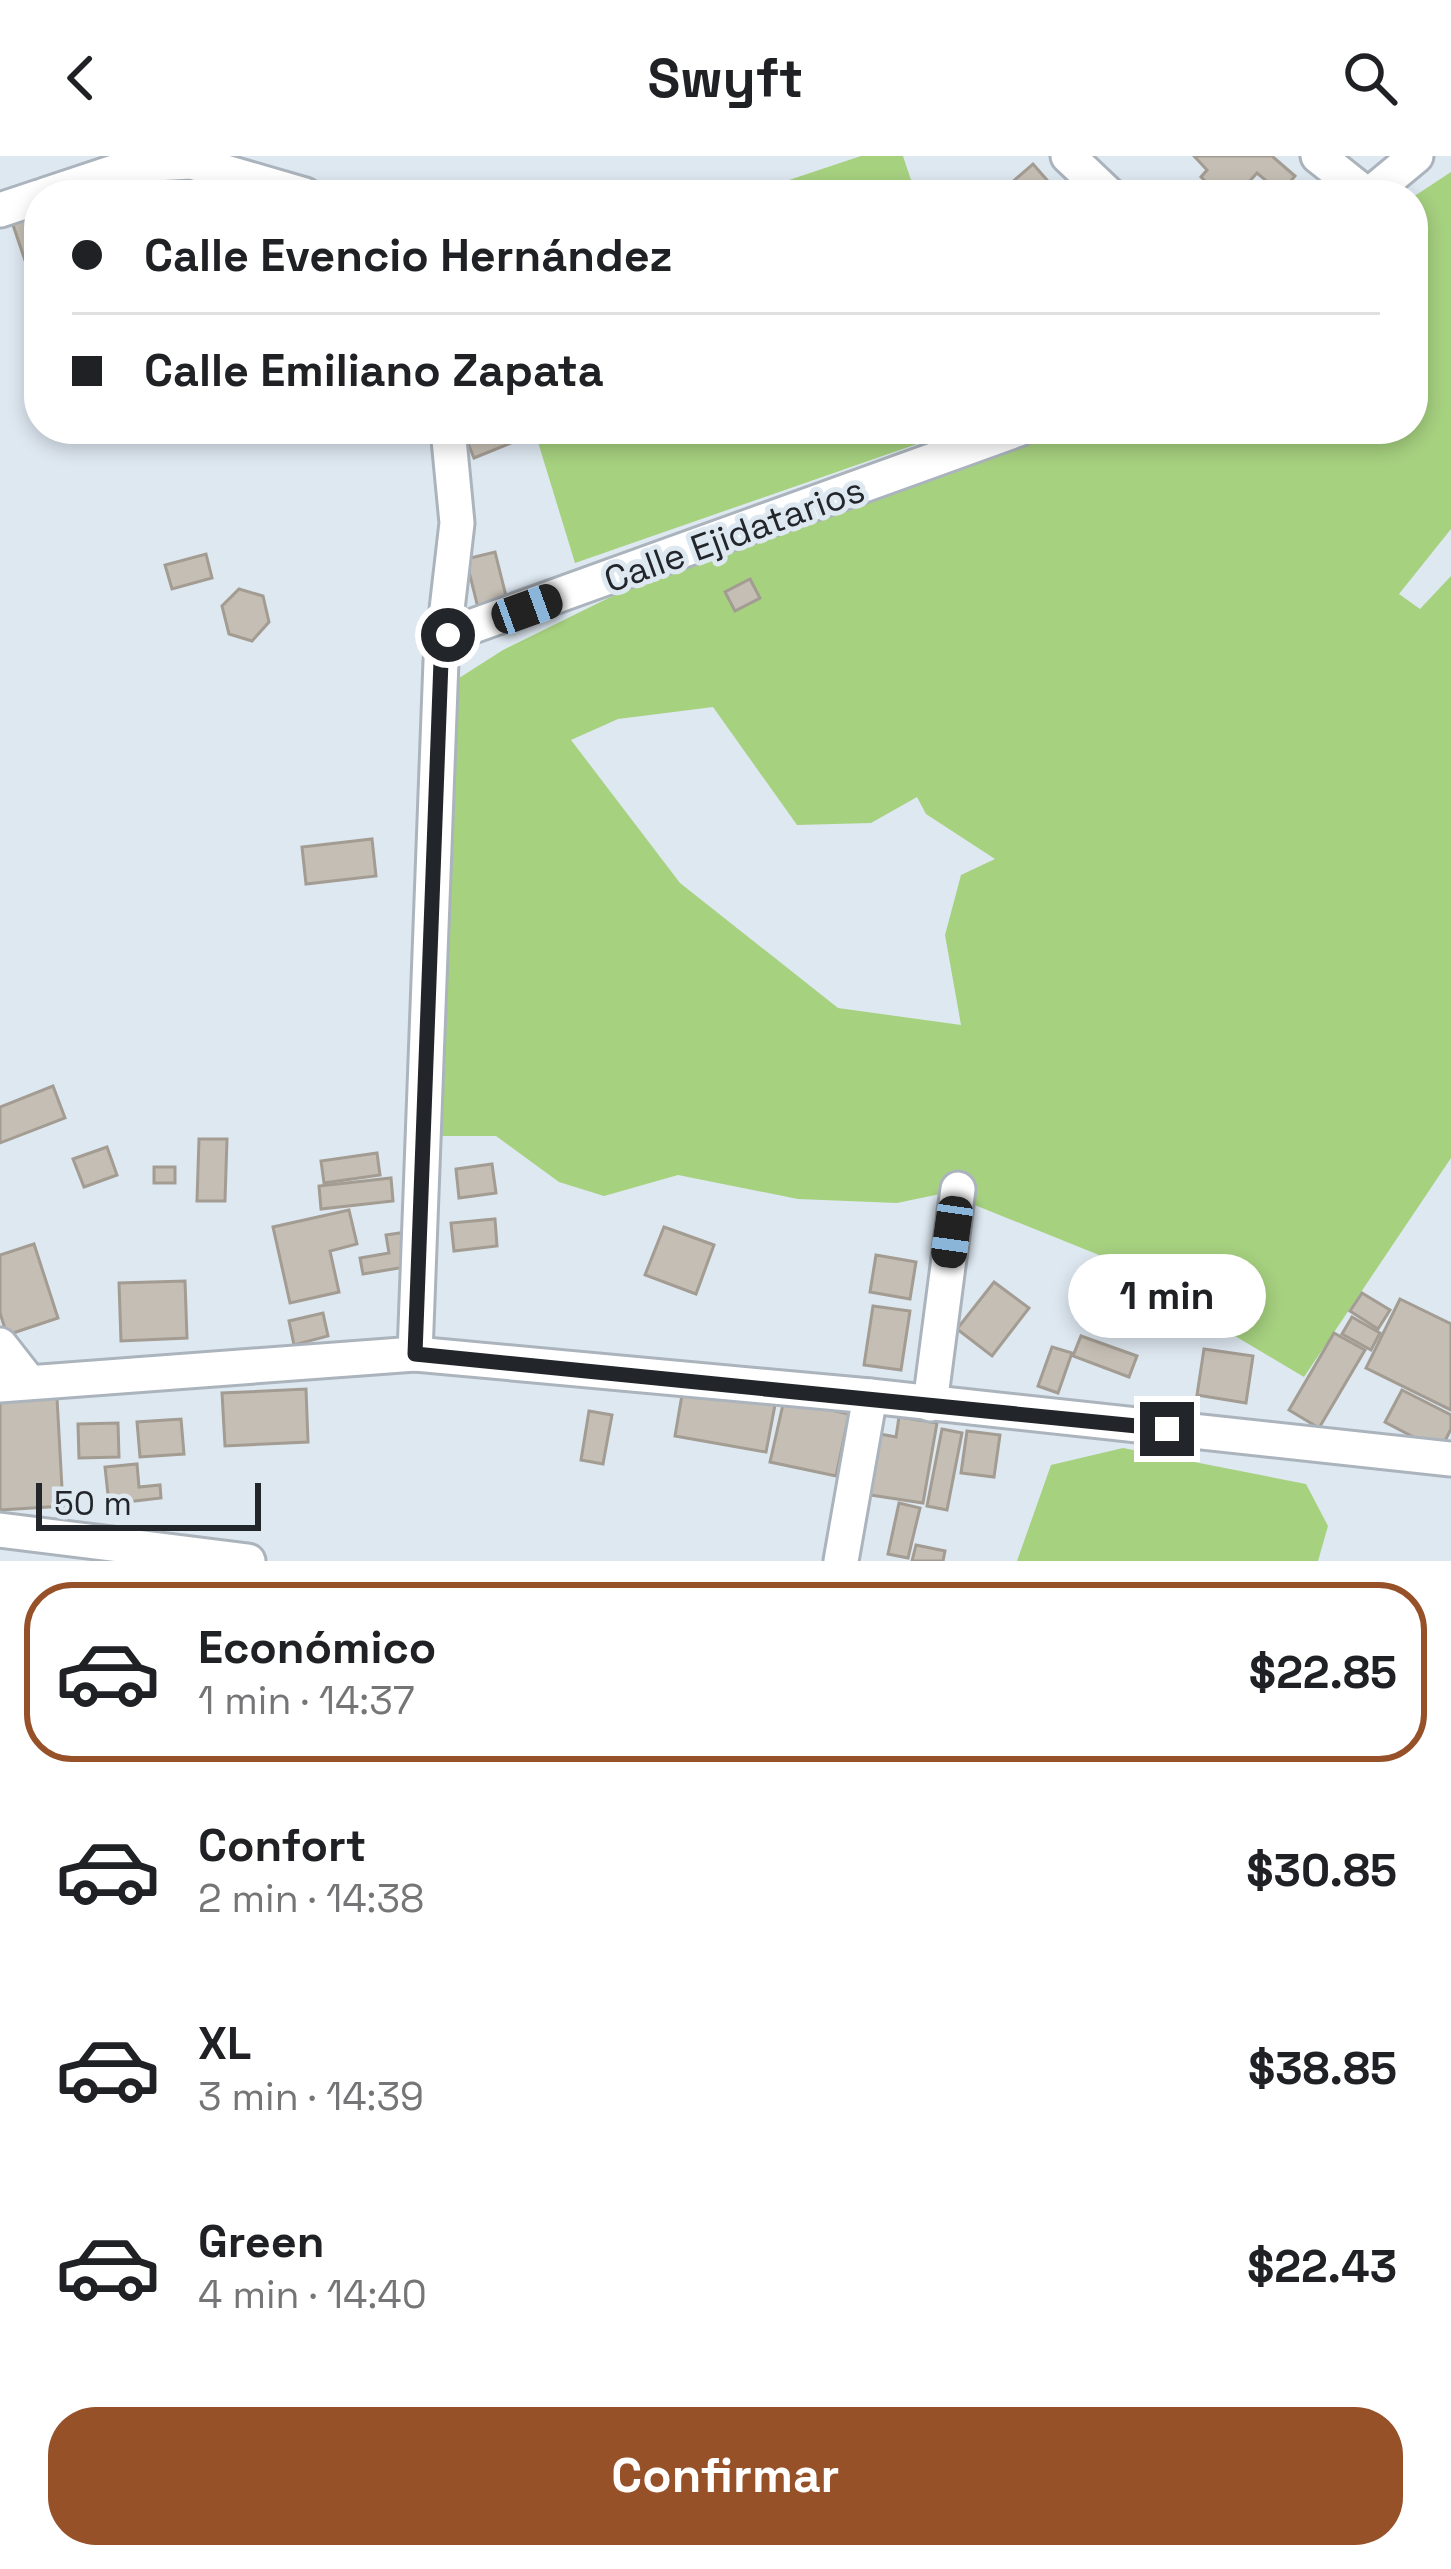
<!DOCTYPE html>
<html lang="es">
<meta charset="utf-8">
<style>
:root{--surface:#fff;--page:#f6f6f6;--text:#202124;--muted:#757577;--line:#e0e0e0;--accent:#975129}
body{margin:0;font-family:"Space Grotesk",sans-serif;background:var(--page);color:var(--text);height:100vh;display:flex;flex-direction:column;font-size:45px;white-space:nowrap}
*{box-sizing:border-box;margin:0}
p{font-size:39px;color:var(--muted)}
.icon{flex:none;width:66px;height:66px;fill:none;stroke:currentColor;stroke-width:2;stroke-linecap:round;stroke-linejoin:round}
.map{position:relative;height:1405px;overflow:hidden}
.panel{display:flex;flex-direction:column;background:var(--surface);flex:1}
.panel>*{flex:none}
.banner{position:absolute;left:24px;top:24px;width:1404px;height:264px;border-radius:48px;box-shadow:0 6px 18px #0003;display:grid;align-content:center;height:264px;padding:0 48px;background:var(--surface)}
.scale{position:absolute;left:36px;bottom:30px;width:225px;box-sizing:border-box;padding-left:12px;border:6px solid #222529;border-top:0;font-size:33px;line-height:42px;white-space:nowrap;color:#222529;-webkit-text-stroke:9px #dee8f1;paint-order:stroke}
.end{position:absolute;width:54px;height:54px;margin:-27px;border:15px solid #222529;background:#fff;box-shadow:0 0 0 6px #fff}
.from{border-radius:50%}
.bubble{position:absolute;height:84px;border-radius:42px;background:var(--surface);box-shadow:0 6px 18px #0003;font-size:39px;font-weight:800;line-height:84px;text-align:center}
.car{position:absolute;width:36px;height:72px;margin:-36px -18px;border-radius:15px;box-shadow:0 0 9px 3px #0007;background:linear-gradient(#222 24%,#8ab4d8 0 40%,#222 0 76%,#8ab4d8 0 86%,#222 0)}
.banner b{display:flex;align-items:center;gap:42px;height:114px;font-size:45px}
.banner b+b{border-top:3px solid var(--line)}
.banner i{width:30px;height:30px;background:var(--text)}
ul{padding:21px 0 0;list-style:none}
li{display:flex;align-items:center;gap:36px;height:180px;margin:0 24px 18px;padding:0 24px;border:6px solid transparent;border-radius:48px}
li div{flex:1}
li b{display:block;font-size:45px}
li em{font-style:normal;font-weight:800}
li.current{border-color:var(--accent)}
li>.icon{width:108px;height:108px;stroke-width:1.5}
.primary-button{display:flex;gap:24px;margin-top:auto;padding:24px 48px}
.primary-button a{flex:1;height:138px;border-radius:48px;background:var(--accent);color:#fff;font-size:48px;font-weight:800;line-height:138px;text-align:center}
header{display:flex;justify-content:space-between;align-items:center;height:156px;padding:0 48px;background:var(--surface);font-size:54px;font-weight:800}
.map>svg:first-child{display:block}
.green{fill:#a6d17f;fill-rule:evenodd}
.building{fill:#c5beb4;stroke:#a39c92;stroke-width:3}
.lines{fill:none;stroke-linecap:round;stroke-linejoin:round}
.minor-casing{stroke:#abb4bd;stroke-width:39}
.minor{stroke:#fff;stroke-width:33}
.route{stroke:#222529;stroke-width:15}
.labels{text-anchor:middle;stroke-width:10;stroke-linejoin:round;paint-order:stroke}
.street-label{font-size:36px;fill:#222529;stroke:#dee8f1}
</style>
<header><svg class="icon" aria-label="back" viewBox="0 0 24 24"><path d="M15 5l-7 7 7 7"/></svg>Swyft<svg class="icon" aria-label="search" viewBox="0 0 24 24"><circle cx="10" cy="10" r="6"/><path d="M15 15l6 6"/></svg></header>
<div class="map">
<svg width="1451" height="1405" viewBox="0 0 1451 1405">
<rect width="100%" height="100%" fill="#dee8f1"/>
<!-- green -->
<g class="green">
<path d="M861,0h42l13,39h-172z"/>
<path d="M1451,16v357l-52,65 21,15 31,-33v582l-147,219 -205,-122 -154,-62 -48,10 -99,-4 -120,-24 -74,21 -45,-14 -63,-46h-54l14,-456 47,-30 142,-70 407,-151h361v-232zM713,551l84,118 74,-2 46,-26 9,17 69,45 -34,16 -16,60 16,90 -123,-17 -158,-125 -109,-143 47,-21z"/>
<path d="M534,273h426l-385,134z"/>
<path d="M1123,1292l183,36 22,42 -10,35h-301l34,-96z"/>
</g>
<!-- building -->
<g class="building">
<path d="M1194,0h78l23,20 -14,17 -24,-20 -20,22h-43l12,-13 -5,-5 6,-7z"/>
<path d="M1033,8l14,16 -12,10 4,5h-33l-4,-4z"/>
<path d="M39,57v69l-6,2 -21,-62z"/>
<path d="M462,273h51l5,11 -44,18z"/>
<path d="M495,396l13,52 -29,8 -13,-53z"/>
<path d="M206,398l6,24 -40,11 -7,-24z"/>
<path d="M750,423l10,19 -25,13 -10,-19z"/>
<path d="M239,433l24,7 6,26 -17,19 -23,-7 -7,-28z"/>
<path d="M372,683l4,37 -70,8 -4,-37z"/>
<path d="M53,930l12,32 -65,25v-36z"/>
<path d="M199,983h28l-2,62h-28z"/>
<path d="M107,991l10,28 -33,12 -11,-28z"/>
<path d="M377,997l3,22 -56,8 -3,-22z"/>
<path d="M492,1008l4,29 -37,5 -3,-29z"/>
<rect x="154" y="1011" width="21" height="16"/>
<path d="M391,1022l2,23 -72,8 -2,-23z"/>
<path d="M349,1054l8,34 -27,7 9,41 -49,11 -17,-76z"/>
<path d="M495,1063l2,27 -43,5 -3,-28z"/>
<path d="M664,1071l50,18 -18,49 -51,-19z"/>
<path d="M406,1076l5,34 -48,8 -3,-16 29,-5 -3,-18z"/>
<path d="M34,1088l24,74 -51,17 -7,-22v-58z"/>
<path d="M876,1099l40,7 -6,37 -40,-7z"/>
<path d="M185,1125l2,57 -66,3 -2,-58z"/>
<path d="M994,1126l35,26 -37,48 -35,-27z"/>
<path d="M1362,1137l28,17 -12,19 -28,-18z"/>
<path d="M1400,1143l51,25v86l-85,-42z"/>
<path d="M873,1150l37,5 -9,59 -37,-5z"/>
<path d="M323,1157l5,23 -34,9 -5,-24z"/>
<path d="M1352,1161l28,16 -9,17 -29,-16z"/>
<path d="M1334,1177l31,17 -46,78 -30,-18z"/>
<path d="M1081,1180l56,20 -8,21 -56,-21z"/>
<path d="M1052,1191l20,6 -14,40 -20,-7z"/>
<path d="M1204,1193l49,7 -7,47 -49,-8z"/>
<path d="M306,1233l2,53 -83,4 -3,-53z"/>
<path d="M683,1233l92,16 -9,47 -91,-16z"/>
<path d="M1402,1234l49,25v14l-11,22 -55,-29z"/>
<path d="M57,1242l6,108 -63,4v-109z"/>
<path d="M784,1244l65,14 -13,62 -66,-14z"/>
<path d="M589,1255l23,4 -9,49 -22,-4z"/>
<path d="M899,1261l38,6 -14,80 -59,-9 11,-61 21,4z"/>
<path d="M181,1263l3,35 -44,3 -3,-35z"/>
<path d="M118,1267l1,34 -40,1 -1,-34z"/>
<path d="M942,1273l20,4 -15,77 -20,-4z"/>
<path d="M967,1275l33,4 -6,42 -33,-4z"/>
<path d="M137,1308l2,23 21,-2 1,13 -52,6 -4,-37z"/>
<path d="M899,1347l21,5 -12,50 -20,-4z"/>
<path d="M916,1389l29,6 -2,10h-31z"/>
</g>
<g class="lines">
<defs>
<g id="minor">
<path d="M1068,0l41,39"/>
<path d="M1318,0l49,39"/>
<path d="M45,39l90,-30 56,-3 114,33"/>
<path d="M1369,39l47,-39"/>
<path d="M0,54l39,-13"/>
<path d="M448,479l571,-206"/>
<path d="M0,1189l29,37"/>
<path d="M415,1198l26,-693 16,-138 -9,-94"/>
<path d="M0,1229l415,-31 455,42 581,63"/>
<path d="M930,1248l28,-215"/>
<path d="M0,1374l248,31"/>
<path d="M841,1405l29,-165"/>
</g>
</defs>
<!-- minor casing -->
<use href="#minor" class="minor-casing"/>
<!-- minor -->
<use href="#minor" class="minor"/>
</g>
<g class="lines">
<!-- route -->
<path class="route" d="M448,479l-7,26 -26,693 752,75"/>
</g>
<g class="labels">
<!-- street labels -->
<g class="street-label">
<text transform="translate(734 378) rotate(-20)" y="13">Calle Ejidatarios</text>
</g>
</g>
</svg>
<div class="scale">50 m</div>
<i class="end from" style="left:448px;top:479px"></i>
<i class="end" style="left:1167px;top:1273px"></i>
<div class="bubble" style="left:1068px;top:1098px;width:198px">1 min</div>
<i class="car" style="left:527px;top:453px;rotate:70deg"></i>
<i class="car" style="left:952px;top:1076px;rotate:188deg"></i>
<div class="banner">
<b><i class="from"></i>Calle Evencio Hernández</b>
<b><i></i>Calle Emiliano Zapata</b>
</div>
</div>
<section class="panel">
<ul>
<li class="current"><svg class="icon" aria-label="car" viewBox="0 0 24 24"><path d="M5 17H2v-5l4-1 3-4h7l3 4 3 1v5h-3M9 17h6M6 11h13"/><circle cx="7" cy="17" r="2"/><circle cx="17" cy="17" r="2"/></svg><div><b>Económico</b><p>1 min · 14:37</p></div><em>$22.85</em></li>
<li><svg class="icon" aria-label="car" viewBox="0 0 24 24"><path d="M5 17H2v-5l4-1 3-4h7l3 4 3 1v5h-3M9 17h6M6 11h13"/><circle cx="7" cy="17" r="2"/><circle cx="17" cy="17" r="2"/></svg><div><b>Confort</b><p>2 min · 14:38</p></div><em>$30.85</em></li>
<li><svg class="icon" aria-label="car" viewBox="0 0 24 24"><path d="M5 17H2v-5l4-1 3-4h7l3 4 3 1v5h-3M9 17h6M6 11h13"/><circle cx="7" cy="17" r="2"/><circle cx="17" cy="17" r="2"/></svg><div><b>XL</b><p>3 min · 14:39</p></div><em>$38.85</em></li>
<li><svg class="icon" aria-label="car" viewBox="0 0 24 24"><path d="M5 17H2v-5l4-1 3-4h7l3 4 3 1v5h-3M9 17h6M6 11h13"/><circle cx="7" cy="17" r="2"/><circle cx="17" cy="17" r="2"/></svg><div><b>Green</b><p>4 min · 14:40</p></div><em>$22.43</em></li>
</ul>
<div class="primary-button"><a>Confirmar</a></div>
</section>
